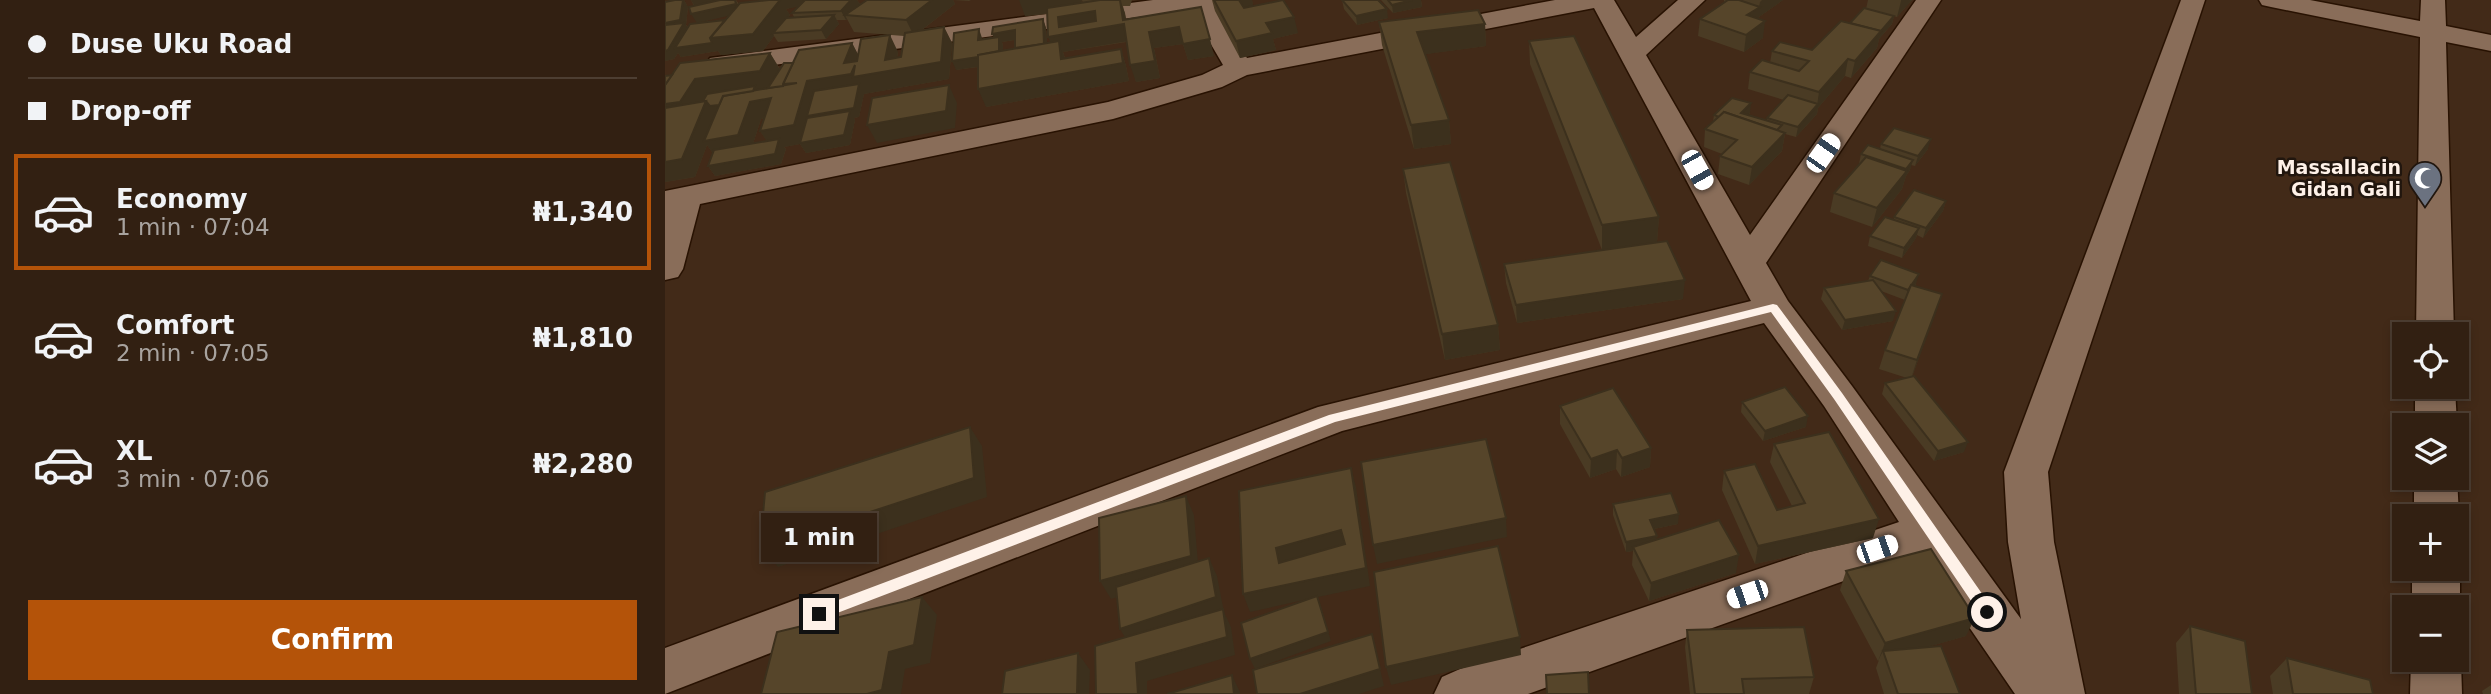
<!DOCTYPE html>
<meta charset="utf-8">
<style>
:root{--surface:#322012;--page:#3a281b;--text:#f1f3f6;--muted:#a8a39f;--line:#4d3e32;--accent:#b45309}
body{margin:0;font-family:"DejaVu Sans",sans-serif;background:var(--page);color:var(--text);height:100vh;display:flex;flex-direction:column;font-size:26px;white-space:nowrap}
*{box-sizing:border-box;margin:0}
p{font-size:23px;color:var(--muted)}
.icon{flex:none;width:38px;height:38px;fill:none;stroke:currentColor;stroke-width:2;stroke-linecap:round;stroke-linejoin:round}
.map{position:relative;flex:1;overflow:hidden}
.drawer{display:flex;flex-direction:column;background:var(--surface);width:665px}
.drawer>*{flex:none}
.banner{display:grid;align-content:center;height:154px;padding:0 28px;background:var(--surface)}
.fabs{position:absolute;left:1727px;top:322px;display:grid;gap:14px}
.fabs a{display:grid;place-items:center;width:77px;height:77px;border-radius:0px;background:var(--surface);box-shadow:0 4px 10px #0003,0 0 0 2px var(--line);font-size:35px}
.end{position:absolute;width:32px;height:32px;margin:-16px;border:9px solid #fef1e8;background:#111;box-shadow:0 0 0 4px #111}
.from{border-radius:50%}
.bubble{position:absolute;height:49px;border-radius:0px;background:var(--surface);box-shadow:0 4px 10px #0003,0 0 0 2px var(--line);font-size:23px;font-weight:600;line-height:49px;text-align:center}
.car{position:absolute;width:21px;height:42px;margin:-21px -10px;border-radius:9px;box-shadow:0 0 5px 2px #0007;background:linear-gradient(#fff 24%,#345 0 40%,#fff 0 76%,#345 0 86%,#fff 0)}
.banner b{display:flex;align-items:center;gap:24px;height:66px;font-size:26px}
.banner b+b{border-top:2px solid var(--line)}
.banner i{width:18px;height:18px;background:var(--text)}
ul{padding:0;list-style:none}
li{display:flex;align-items:center;gap:21px;height:116px;margin:0 14px 10px;padding:0 14px;border:4px solid transparent;border-radius:0px}
li div{flex:1}
li b{display:block;font-size:26px}
li em{font-style:normal;font-weight:600}
li.current{border-color:var(--accent)}
li>.icon{width:63px;height:63px;stroke-width:1.5}
.primary-button{display:flex;gap:14px;margin-top:auto;padding:14px 28px}
.primary-button a{flex:1;height:80px;border-radius:0px;background:var(--accent);color:#fff;font-size:28px;font-weight:600;line-height:80px;text-align:center}
main{display:flex;flex:1;min-height:0}
.map>svg:first-child{display:block}
.lines{fill:none;stroke-linecap:round;stroke-linejoin:round}
.minor-casing{stroke:#281202;stroke-width:3}
.minor{fill:#896d59;fill-rule:evenodd}
.wall{fill:#4a3b24;fill-rule:evenodd}
.shaded-wall{fill:#3c301d}
.building{fill:#56452a;stroke:#3c301d;stroke-width:2;fill-rule:evenodd}
.route{fill:#fef1e8}
.labels{text-anchor:middle;stroke-width:5;stroke-linejoin:round;paint-order:stroke}
.poi-label{font-size:19px;font-weight:bold;fill:#fef1e8;stroke:#21160e;text-anchor:end}
</style>
<main>
<section class="drawer">
<div class="banner">
<b><i class="from"></i>Duse Uku Road</b>
<b><i></i>Drop-off</b>
</div>
<ul>
<li class="current"><svg class="icon" aria-label="car" viewBox="0 0 24 24"><path d="M5 17H2v-5l4-1 3-4h7l3 4 3 1v5h-3M9 17h6M6 11h13"/><circle cx="7" cy="17" r="2"/><circle cx="17" cy="17" r="2"/></svg><div><b>Economy</b><p>1 min · 07:04</p></div><em>₦1,340</em></li>
<li><svg class="icon" aria-label="car" viewBox="0 0 24 24"><path d="M5 17H2v-5l4-1 3-4h7l3 4 3 1v5h-3M9 17h6M6 11h13"/><circle cx="7" cy="17" r="2"/><circle cx="17" cy="17" r="2"/></svg><div><b>Comfort</b><p>2 min · 07:05</p></div><em>₦1,810</em></li>
<li><svg class="icon" aria-label="car" viewBox="0 0 24 24"><path d="M5 17H2v-5l4-1 3-4h7l3 4 3 1v5h-3M9 17h6M6 11h13"/><circle cx="7" cy="17" r="2"/><circle cx="17" cy="17" r="2"/></svg><div><b>XL</b><p>3 min · 07:06</p></div><em>₦2,280</em></li>
</ul>
<div class="primary-button"><a>Confirm</a></div>
</section>
<div class="map">
<svg width="1826" height="694" viewBox="0 0 1826 694">
<rect width="100%" height="100%" fill="#422a18"/>
<g class="lines">
<defs>
<g id="minor">
<path d="M488,0h70l-3,5 -6,2 33,51 308,-58h59l22,37 42,-37h27l-59,55 104,180 166,-235h25l-175,263 22,38 64,85 169,233 -13,-77 -4,-70 177,-472h24l-157,472 6,70 31,152h-70l-96,-140 -391,140h-94l8,-17 18,-8 439,-147 -75,-116 -60,-83 -422,108 -677,263v-46l653,-241 433,-106 -157,-293 -347,67 -25,12 -109,32 -413,85 -17,65 -5,8 -13,3v-89l443,-89 94,-27 21,-10 -32,-55 -471,62 -10,-2 -4,-6 4,-6z"/>
<path d="M1594,0h51l110,21 1,-21h24l1,26 45,9v16l-45,-9 8,292h-38l4,-297 -149,-30 -9,-2z"/>
<path d="M1750,387h40l2,38h-42z"/>
<path d="M1792,476l2,40 -2,3v-3h-43v-38z"/>
<path d="M1792,564l3,5v38l-3,7v-7h-45v-38h45z"/>
<path d="M1792,650l4,10 1,34h-52l1,-34h46z"/>
</g>
</defs>
<!-- minor casing -->
<use href="#minor" class="minor-casing"/>
<!-- minor -->
<use href="#minor" class="minor"/>
</g>
<!-- wall -->
<g class="wall">
<path d="M10,0h9l4,7 -2,18 2,2 38,-7 3,-5 -32,8 -3,-17 -3,-6h25l-1,1 21,-1 3,4 29,-4h89l3,4 -2,2 9,-6h104l-2,1 -16,-1 2,4 -33,26 22,-3 8,16 -3,36 -85,15 -5,23 -5,1 1,2 -5,25 -44,8 -6,-9 -16,3 2,2 -5,15 -66,12 -7,-10 5,-13 -6,-8 -12,32 -30,5v-106l105,-23 10,16 13,-6 59,-20 6,12 40,-3 -1,6 4,-1 3,-21 -50,-4 -7,-13 -1,1h-9l2,4 -13,15 -48,3 -4,-6 -11,15 -42,4 -3,-4 -37,6 -3,-4 -4,6 -9,2v-59zM133,6l-6,7 2,4 -6,1 2,-3 -4,-6zM96,119h3l-4,12 7,10 -14,3z"/>
<path d="M417,0h50l-2,6h-7l3,13 88,37 -26,4 -5,-16 -29,4 6,30 -24,4 -10,-40 -63,10 2,6 56,-9 5,17 3,15 -143,26 -8,-40 -22,3 26,-31 12,-2 49,-18 3,9 1,15 4,-1 -4,-28 -22,2 57,-16 -1,3h2zM350,40v8l-12,2v-4l-1,-4z"/>
<path d="M547,0h40l1,6 45,27 -25,6 3,11 -36,8 -25,-47z"/>
<path d="M677,0l46,18 -31,7 -13,-16z"/>
<path d="M716,0h40l1,7 -29,6z"/>
<path d="M1059,0h59l-24,17 4,21 -19,14 -46,-16 2,-17 24,-16z"/>
<path d="M1203,0h44l-15,17 -3,-1 -2,8 -13,15 -2,9 -26,30 -6,-2 -27,32 -1,6 -21,23 -11,-3 -3,17 -33,34 -31,-11 2,-18 2,-2 -18,-7 1,-18 8,-7 1,-7 36,-2 -2,2 19,6v-3l17,-18 -36,-11 2,-17 20,-9 2,-12 40,-1 38,-27 16,-14z"/>
<path d="M714,22l106,2 1,22 -61,8 24,66 2,24 -37,5 -32,-104z"/>
<path d="M864,41l130,176 -2,25 -55,8 -72,-186z"/>
<path d="M1216,144l47,5 -13,17 -4,-1 -1,5 -4,6 -4,13 -30,38 -42,-15 4,-19 25,-29 2,-10 19,-5z"/>
<path d="M738,169l95,156 2,25 -55,10 -39,-167z"/>
<path d="M1281,201l-3,10 -20,27 -6,-3 -1,3 -14,20 -34,-12 2,-10 24,-16v-3z"/>
<path d="M839,264l179,35 -166,24 -11,-40z"/>
<path d="M1205,276l46,8 -1,2 27,8 -30,83 52,75 -30,9 -52,-67 3,-11 22,-5 -28,-9 6,-19 20,-50 -24,-9 12,30 -51,9 -21,-31 3,-11 44,-7z"/>
<path d="M1077,402l64,25 -43,14 -22,-29z"/>
<path d="M895,406l91,42 -1,19 -29,10 -5,-8 -26,9 -30,-54z"/>
<path d="M1109,444l99,94 -118,26 -33,-74 2,-19 53,39 15,-4 -22,-44z"/>
<path d="M948,504l65,20 -24,5 3,7 -1,3 80,34 -87,28 -17,-36 1,-14 -7,1 -13,-37z"/>
<path d="M1181,571l120,65 -39,11 33,47h-76l-8,-26 3,-8 -1,1 -38,-71z"/>
<path d="M1525,626l62,68h-73l-3,-51z"/>
<path d="M1022,630l127,47 -5,17h-119l-5,-47z"/>
<path d="M1622,658l86,36h-100l-3,-18z"/>
<path d="M1826,685v9h-8l-1,-3z"/>
</g>
<!-- shaded-wall -->
<g class="shaded-wall">
<path d="M18,0h1l4,7 -2,18 4,6 20,7 58,-38h65l-47,9 4,6 -13,18h-4l1,3 -11,15 -42,4 -3,-4 -37,6 -3,-4 -4,6 -9,2v-38z"/>
<path d="M26,0h25l-3,5 -18,2z"/>
<path d="M70,0l4,6 2,7 -44,10 -6,-9z"/>
<path d="M186,0h6l3,4 -11,12 -4,-1 2,4 -1,1 -5,-9z"/>
<path d="M267,0h21l2,4 -41,32 -8,-16z"/>
<path d="M354,0h63l-3,10 -54,6z"/>
<path d="M455,0l5,13 4,23 -6,-16z"/>
<path d="M573,0h14l3,13 -13,3z"/>
<path d="M747,0h9l1,7 -29,6 -1,-8z"/>
<path d="M1097,0h21l-24,17 -1,6 -11,-8 12,-8 1,-5z"/>
<path d="M1236,0h11l-15,17 4,-16z"/>
<path d="M722,9l1,9 -31,7 -1,-9z"/>
<path d="M430,11l5,16 24,-3 5,17 -66,11 2,6 2,15 54,-24 5,17 3,15 -143,26 -8,-18 77,-36 -7,-16 11,-10 -1,-10z"/>
<path d="M169,15l5,9 -13,15 -5,-9z"/>
<path d="M1229,16l-2,8 -13,15 -2,9 -26,30 4,-17z"/>
<path d="M629,17l4,16 -25,6 3,11 -36,8 -4,-17 30,-18z"/>
<path d="M378,19l3,9 2,26 -29,4z"/>
<path d="M1100,21l-2,17 -19,14 2,-17z"/>
<path d="M820,24l1,22 -66,9 -3,-23z"/>
<path d="M279,27l8,16 -3,36 -85,15 -5,23 -5,1 1,2 -5,25 -44,8 -6,-9 -16,3 2,2 -5,15 -66,12 -7,-10 64,-17 -12,-18 47,-50 37,-18 8,-20 9,17h24l5,-25 8,17 -3,18z"/>
<path d="M514,27l31,12 4,17 -26,4 -5,-16 -29,4 6,30 -24,4 -6,-17 19,-33z"/>
<path d="M314,29l3,9v11l-4,-9z"/>
<path d="M350,30l4,9 -17,3 1,4v17l-47,7 -4,-9 44,-18 -4,-9z"/>
<path d="M105,53l10,17 5,23 -3,23 -21,3 -11,34 -33,6 -10,-14 -12,32 -30,5v-85l30,-18z"/>
<path d="M1183,59l-3,17 -27,32 -1,6 -21,23 2,-10 19,-21 2,-14z"/>
<path d="M284,85l8,18 -2,25 -78,15 -10,-18z"/>
<path d="M1086,103l-1,10 -10,9 1,-9z"/>
<path d="M784,120l2,24 -37,5 -3,-24z"/>
<path d="M1120,133l-3,18 -33,34 3,-18z"/>
<path d="M1266,139l-3,10 -13,17 3,-10z"/>
<path d="M1248,160l-3,10 -4,6 -4,13 -30,38 5,-19 28,-35 1,-4z"/>
<path d="M1281,201l-3,10 -20,27 3,-10z"/>
<path d="M994,217l-2,25 -55,8v-25z"/>
<path d="M1254,228l-3,10 -14,20 2,-10z"/>
<path d="M1254,274l-3,10 -11,16 3,-10z"/>
<path d="M1020,280l-2,19 -166,24 -1,-18z"/>
<path d="M1277,294l-6,19 -25,66 6,-19z"/>
<path d="M1231,311l-3,10 -51,9 3,-10z"/>
<path d="M833,325l2,25 -55,10 -3,-26z"/>
<path d="M1143,416l-2,11 -43,14 2,-10z"/>
<path d="M305,427l12,19 5,51 -209,70 -18,-19z"/>
<path d="M1303,442l-4,10 -30,9 4,-10z"/>
<path d="M986,448l-1,19 -29,10 1,-19z"/>
<path d="M952,450l-1,19 -26,9 1,-19z"/>
<path d="M686,468l5,19 14,99 -52,11 13,44 -76,28 -5,-10 68,-62 -68,15 -7,-18 123,-26z"/>
<path d="M521,496l8,19 5,60 -88,24 -11,-18z"/>
<path d="M1014,514l-1,10 -29,6 1,-10z"/>
<path d="M841,518l1,19 -130,27 -4,-19z"/>
<path d="M1214,519l-6,19 -118,26 3,-18z"/>
<path d="M676,530l5,18 -67,15 -3,-15z"/>
<path d="M992,536l-1,10 -23,1v4l-7,1v-10z"/>
<path d="M1074,555l-3,18 -87,28 2,-18z"/>
<path d="M544,558l8,18 7,36 7,15 4,28 -88,26v13h-9l-7,-47 -11,-18z"/>
<path d="M257,597l15,18 -7,48 -25,6 -4,25h-34l22,-42z"/>
<path d="M1310,618l-9,18 -80,23 -3,-8 -5,10 7,-18z"/>
<path d="M707,634l12,52 -25,8h-59z"/>
<path d="M855,637l1,18 -130,30 -5,-18z"/>
<path d="M413,653l12,17 -1,24h-12z"/>
<path d="M567,675l8,17v2h-6z"/>
</g>
<!-- building -->
<g class="building">
<path d="M10,0h8l-3,20 -15,3v-21z"/>
<path d="M55,0h15l1,4 -45,10 -2,-7z"/>
<path d="M104,0h11l-27,34 -43,4 30,-35z"/>
<path d="M140,0h46l-10,11 -49,2z"/>
<path d="M202,0h65l-26,20 -61,-5z"/>
<path d="M435,0h20l3,20 78,-13 9,32 -27,5 -4,-17 -30,5 6,29 -25,4 -6,-41 -76,13 -1,-29zM430,11l1,10 -37,6 -1,-10z"/>
<path d="M549,0h25l5,8 39,-8 11,17 -28,6 6,10 -36,8z"/>
<path d="M677,0h36l9,9 -31,7z"/>
<path d="M723,0h24l-20,5z"/>
<path d="M1063,0h11l21,7 -13,8 18,6 -19,14 -46,-16z"/>
<path d="M1199,8l30,8 -13,15 -31,-8z"/>
<path d="M813,10l7,14 -68,8 32,88 -38,5 -32,-103z"/>
<path d="M169,15l-13,15 -48,3 13,-15z"/>
<path d="M378,19l1,25 -29,4v-18l-23,4 1,-7z"/>
<path d="M60,20l-15,18 2,5 -37,5 15,-24z"/>
<path d="M1176,21l40,10 -26,30 -7,-2 -29,33 -69,-20 12,-12 37,11 10,-10 -37,-10 8,-9 32,8z"/>
<path d="M19,23l-16,27 -3,1v-26z"/>
<path d="M279,27l-3,35 -88,15 2,-12 -4,9 -44,7 -13,44 -34,6 11,-33 -21,4 -12,33 -34,6 19,-45 74,-13 -14,1 16,-34 53,-7 -8,20 13,-2 4,-22 29,-4 -5,25 16,-3 4,-24z"/>
<path d="M314,29l-1,11 21,-3v14l-21,4v2l-26,4 2,-28z"/>
<path d="M909,36l85,181 -57,8 -73,-184z"/>
<path d="M394,41l2,18 60,-10 2,14 -145,26v-34z"/>
<path d="M105,53l-10,18 -65,8 -15,23 -15,2v-19l15,-22z"/>
<path d="M119,63h9l-10,21v2l-15,2z"/>
<path d="M7,75l-7,10v-9z"/>
<path d="M194,84l-5,24 -47,8 7,-25z"/>
<path d="M284,85l-3,26 -79,14 5,-27z"/>
<path d="M90,86l-2,5 -30,5 -4,9 -9,1 -4,-5h-3l4,-7z"/>
<path d="M1123,95l30,9 -20,23 -31,-9z"/>
<path d="M1067,98l19,5 -10,10 41,12 -5,5 -53,-18 -5,5 -5,-2z"/>
<path d="M41,101l-24,58 -17,3v-54z"/>
<path d="M185,111l-6,24 -44,8 7,-25z"/>
<path d="M1059,112l61,21 -33,34 -32,-11 17,-16 -32,-11z"/>
<path d="M1229,128l37,11 -13,17 -37,-12z"/>
<path d="M114,139l-4,15 -67,12 6,-16z"/>
<path d="M1203,145l45,15 -7,9 -45,-15z"/>
<path d="M1201,157l41,14 -30,37 -43,-15z"/>
<path d="M785,162l48,163 -56,9 -39,-165z"/>
<path d="M1249,190l32,11 -20,27 -32,-11z"/>
<path d="M1220,217l34,11 -15,20 -34,-12z"/>
<path d="M1002,241l18,39 -169,25 -12,-41z"/>
<path d="M1216,260l38,14 -11,16 -38,-14z"/>
<path d="M1208,280l23,31 -51,9 -21,-32z"/>
<path d="M1246,285l31,9 -25,66 -32,-10z"/>
<path d="M1249,376l54,66 -30,9 -53,-68z"/>
<path d="M1120,387l23,29 -43,15 -23,-29z"/>
<path d="M948,388l38,60 -29,10 -5,-8 -26,9 -31,-53z"/>
<path d="M305,427l4,51 -214,70 5,-56z"/>
<path d="M1164,432l50,87 -121,27 -34,-75 31,-7 22,46 28,-7 -31,-59z"/>
<path d="M821,439l20,79 -133,27 -12,-83z"/>
<path d="M686,468l15,100 -123,26 -4,-103zM676,530l4,14 -66,19 -3,-15z"/>
<path d="M1006,493l8,21 -29,6 7,16 -31,6 -13,-38z"/>
<path d="M521,496l5,60 -91,25 -1,-63z"/>
<path d="M1054,520l20,35 -88,28 -18,-36z"/>
<path d="M833,546l22,91 -134,30 -12,-95z"/>
<path d="M1266,549l44,69 -90,25 -39,-72z"/>
<path d="M544,558l7,39 -96,32 -4,-42z"/>
<path d="M652,596l11,36 -78,27 -9,-36z"/>
<path d="M257,597l-8,48 -25,7 -7,38 -15,4h-106l16,-62z"/>
<path d="M558,609l4,28 -91,26 2,31h-42l-1,-48z"/>
<path d="M1525,626l55,15 7,53h-56z"/>
<path d="M1139,627l10,50 -72,2 2,15h-49l-8,-64z"/>
<path d="M707,634l8,35 -80,25h-43l-4,-24z"/>
<path d="M1276,646l19,48h-62l-15,-43z"/>
<path d="M413,653l-1,41h-75l3,-23z"/>
<path d="M1622,658l83,22 3,14h-80z"/>
<path d="M923,672l1,22h-42l-1,-19z"/>
<path d="M567,675l2,19h-67z"/>
</g>
<!-- route -->
<path class="route" d="M1108,304l4,1 65,88 150,215 2,4 -2,5h-10l-148,-218 -63,-87 -436,110 -516,198 -7,-6 2,-5 515,-194z"/>
<!-- icons -->
<defs>
<symbol id="mosque-pin" viewBox="-11 -11 22 30"><path d="M0 17L-7.5 6A9.5 9.5 0 1 1 7.5 6Z" fill="#6b7280" stroke="#21160e"/><path d="M3.5-4.9A6 6 0 1 0 3.5 4.9A5 5 0 1 1 3.5-4.9Z" fill="#fff"/></symbol>
</defs>
<g fill-rule="evenodd">
<use href="#mosque-pin" x="1741" y="159" width="38" height="52"/>
</g>
<g class="labels">
<!-- poi labels -->
<g class="poi-label">
<text x="1736" y="174">Massallacin<tspan x="1736" dy="22">Gidan Gali</tspan></text>
</g>
</g>
</svg>
<div class="fabs">
<a><svg class="icon" aria-label="locate" viewBox="0 0 24 24"><circle cx="12" cy="12" r="6"/><path d="M12 2v4M12 18v4M2 12h4M18 12h4"/></svg></a>
<a><svg class="icon" aria-label="layers" viewBox="0 0 24 24"><path d="M12 4l9 5-9 5-9-5zM3 14l9 5 9-5"/></svg></a>
<a>+</a>
<a>−</a>
</div>
<i class="end from" style="left:1322px;top:612px"></i>
<i class="end" style="left:154px;top:614px"></i>
<div class="bubble" style="left:96px;top:513px;width:116px">1 min</div>
<i class="car" style="left:1158px;top:153px;rotate:35deg"></i>
<i class="car" style="left:1032px;top:170px;rotate:151deg"></i>
<i class="car" style="left:1212px;top:549px;rotate:71deg"></i>
<i class="car" style="left:1082px;top:594px;rotate:251deg"></i>
</div>
</main>
